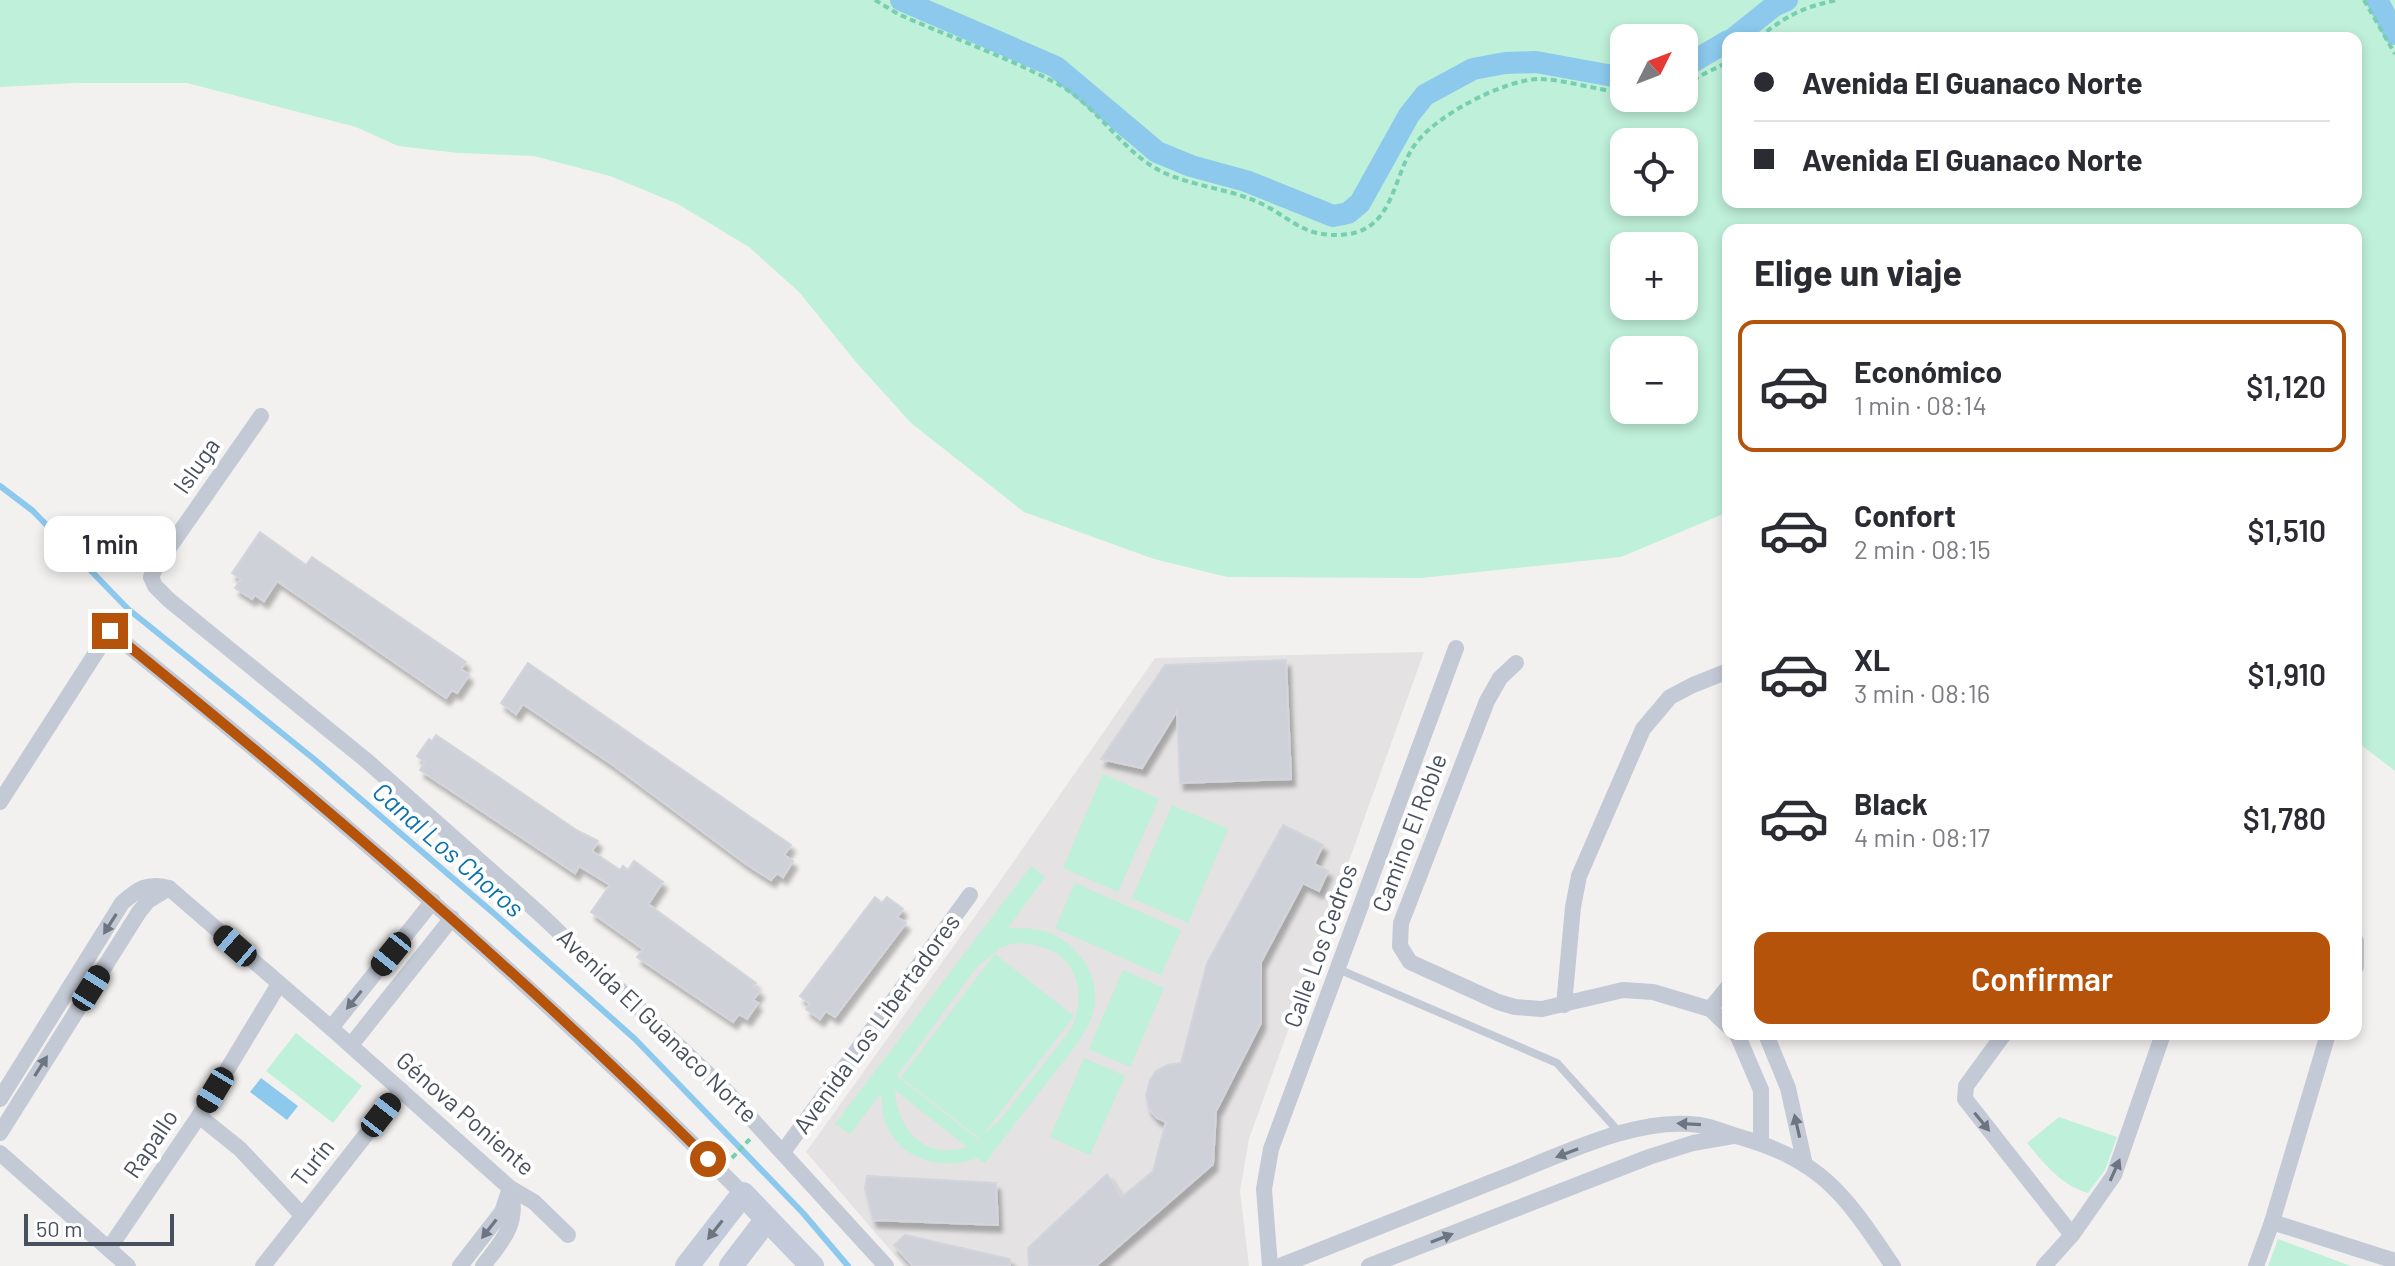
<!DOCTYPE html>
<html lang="es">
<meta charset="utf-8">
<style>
:root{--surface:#fff;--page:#f7f7f7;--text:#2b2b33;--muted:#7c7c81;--line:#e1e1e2;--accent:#b45309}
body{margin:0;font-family:Barlow,sans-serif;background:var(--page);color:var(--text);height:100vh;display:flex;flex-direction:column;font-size:30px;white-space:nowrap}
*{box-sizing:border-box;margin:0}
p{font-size:26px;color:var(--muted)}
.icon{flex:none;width:44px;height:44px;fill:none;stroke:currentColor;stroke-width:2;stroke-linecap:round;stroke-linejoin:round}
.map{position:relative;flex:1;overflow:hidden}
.panel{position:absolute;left:1722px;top:224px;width:640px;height:816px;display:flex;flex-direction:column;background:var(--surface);border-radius:16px;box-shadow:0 4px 12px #0003}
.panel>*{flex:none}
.guide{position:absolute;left:1722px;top:32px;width:640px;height:176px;border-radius:16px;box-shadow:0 4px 12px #0003;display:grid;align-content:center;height:176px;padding:0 32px;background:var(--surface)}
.needle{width:52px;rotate:48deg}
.buttons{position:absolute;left:1610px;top:24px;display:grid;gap:16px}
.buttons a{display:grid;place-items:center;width:88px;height:88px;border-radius:16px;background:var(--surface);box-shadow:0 4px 12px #0003;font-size:40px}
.scale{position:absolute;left:24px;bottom:20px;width:150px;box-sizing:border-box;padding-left:8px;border:4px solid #48505e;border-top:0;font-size:22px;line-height:28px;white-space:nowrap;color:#48505e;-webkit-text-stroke:6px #fff;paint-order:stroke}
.end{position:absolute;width:36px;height:36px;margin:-18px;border:10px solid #b45309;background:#fff;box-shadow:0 0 0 4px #fff}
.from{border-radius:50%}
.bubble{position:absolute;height:56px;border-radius:16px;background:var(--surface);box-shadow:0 4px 12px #0003;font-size:26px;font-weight:600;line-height:56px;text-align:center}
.car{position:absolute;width:24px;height:48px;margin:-24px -12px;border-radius:10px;box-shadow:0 0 6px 2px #0007;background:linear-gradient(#222 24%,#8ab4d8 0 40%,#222 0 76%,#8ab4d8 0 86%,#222 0)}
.guide b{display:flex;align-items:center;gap:28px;height:76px;font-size:30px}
.guide b+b{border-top:2px solid var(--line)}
.guide i{width:20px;height:20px;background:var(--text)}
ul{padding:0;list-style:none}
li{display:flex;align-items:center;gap:24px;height:132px;margin:0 16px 12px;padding:0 16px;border:4px solid transparent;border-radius:16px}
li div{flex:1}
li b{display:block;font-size:30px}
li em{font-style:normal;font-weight:600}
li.on{border-color:var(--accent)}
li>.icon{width:72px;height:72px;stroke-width:1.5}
h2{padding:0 32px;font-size:36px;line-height:96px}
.cta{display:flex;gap:16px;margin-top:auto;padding:16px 32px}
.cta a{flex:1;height:92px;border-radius:16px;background:var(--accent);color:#fff;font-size:32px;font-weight:600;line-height:92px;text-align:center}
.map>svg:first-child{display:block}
.education{fill:#e4e2e2}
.green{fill:#bff0d9;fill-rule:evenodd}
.water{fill:#8cc9ed}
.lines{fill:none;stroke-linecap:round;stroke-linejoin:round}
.stream{stroke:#8cc9ed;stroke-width:6}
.canal{stroke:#8cc9ed;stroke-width:22}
.building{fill:#cfd1d8;stroke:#d4d5dc;stroke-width:2;filter:url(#shadow)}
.path{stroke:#77ceb1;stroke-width:4;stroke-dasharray:6 4;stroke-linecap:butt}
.lane{stroke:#c4cad5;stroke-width:8}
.street{stroke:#c4cad5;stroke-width:16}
.secondary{stroke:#c3cad9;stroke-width:24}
.oneway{fill:#6d7582}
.oneway2{fill:#6d7583}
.route{stroke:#b45309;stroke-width:10}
.labels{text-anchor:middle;stroke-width:8;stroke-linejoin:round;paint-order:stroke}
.street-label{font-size:24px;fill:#48505e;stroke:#fff}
.water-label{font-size:26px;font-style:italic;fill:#0b72ad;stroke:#fff}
</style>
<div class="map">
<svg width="2395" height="1266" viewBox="0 0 2395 1266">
<defs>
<filter id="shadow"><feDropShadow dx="4" dy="7" stdDeviation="2" flood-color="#0004"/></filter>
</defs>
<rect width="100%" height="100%" fill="#f3f1f0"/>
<!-- education -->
<path class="education" d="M1424,652l-175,487 -9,52 9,75h-345l-98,-114 185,-258 164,-236z"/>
<!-- green -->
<g class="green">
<path d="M0,0h2395v771l-39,-30v-511h-628v282l-107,45 -200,21 -194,-1 -73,-18 -130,-47 -113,-89 -56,-62 -55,-68 -51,-46 -71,-43 -68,-28 -76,-20 -76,-3 -60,-7 -42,-19 -169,-44h-111l-76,4zM1624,38h60v60h-60zM1728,38h628v164h-628zM1624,142h60v60h-60zM1624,246h60v60h-60zM1624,350h60v60h-60z"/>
<path d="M1103,774l56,25 -41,93 -55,-24z"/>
<path d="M1172,805l56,24 -40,94 -56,-25z"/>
<path d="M1031,866l14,11 -37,51c32,0 49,2 71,27 15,16 21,43 12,64 -8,20 -25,39 -38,56 -23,29 -46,59 -68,88l-8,-5c-33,13 -76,3 -91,-34 -4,-10 -4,-20 -5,-31l-31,41 -15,-10zM1014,943c53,-1 79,38 57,86l-72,92 -17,15 92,-120 -79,-62 -94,123 78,61 -1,1 -81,-63 79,-108 24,-20zM895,1091h1l71,56c-41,14 -70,-17 -72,-56z"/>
<path d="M1075,883l106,47 -20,45 -106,-47z"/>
<path d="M1123,970l41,18 -34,79 -41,-18z"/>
<path d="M296,1033l66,53 -29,37 -67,-52z"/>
<path d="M1084,1058l41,18 -35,79 -40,-18z"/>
<path d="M2059,1117l58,20 -12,33 -17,23c-27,-8 -43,-28 -61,-50z"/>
<path d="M2278,1239l73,27h-83z"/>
</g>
<!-- water -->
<path class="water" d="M261,1078l37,28 -11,14 -37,-28z"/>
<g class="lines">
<!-- stream -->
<path class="stream" d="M0,486l33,25 95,98 186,150 184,158 137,122 168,174 45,53"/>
<!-- canal -->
<g class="canal">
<path d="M901,0l155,67 101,85 34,14 55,15 87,35 15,-3 12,-10 49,-88 16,-20 48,-26 32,-6 31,-1 88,16"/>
<path d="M2377,0l18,34"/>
<path d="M1734,38l40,-32 13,-6"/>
<path d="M1684,67l44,-26"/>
</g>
</g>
<!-- building -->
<g class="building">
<path d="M260,532l46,33 6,-8 154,105 -5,7 8,6 -12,18 -5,-3 -6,8 -169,-117 -13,20 -9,-6 -3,4 -17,-11 6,-9 -9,-6z"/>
<path d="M1286,660l5,119 -111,4 -3,-72 -35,57 -41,-9 64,-94z"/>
<path d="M528,663l263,182 -7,10 9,6 -10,16 -6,-4 -6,7 -25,-16 -133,-99 -90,-61 -7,10 -15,-11z"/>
<path d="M436,735l142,96 20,10 -6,10 28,19 3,-4 5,4 6,-9 29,21 -15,22 108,79 -3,3 7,5 -7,9 5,3 -11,16 -8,-5 -6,8 -96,-65 6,-8 -52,-37 19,-27 -31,-19 -4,7 -155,-103 5,-8 -8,-6 12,-17 3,2z"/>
<path d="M1283,825l40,20 -9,19 14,7 -9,20 -16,-8 -42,79v61l-45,88 -3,53 -117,102h-67l-1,-18 79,-74 15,23 31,-26 13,-49 -9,-4 -8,-9 -3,-14 4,-15 6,-9 11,-6 14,-2 26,-100z"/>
<path d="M875,897l7,6 5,-6 16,12 -6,8 9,6 -71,94 -9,-6 -6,8 -14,-10 4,-5 -10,-8z"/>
<path d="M867,1176l129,7 2,42 -125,-5 -8,-32z"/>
<path d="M905,1235l105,24v7h-97l-19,-21z"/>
</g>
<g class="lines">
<!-- path -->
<g class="path">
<path d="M875,0l23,14c52,23 106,42 156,68 36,18 60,57 92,80 32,24 78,24 114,41 18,8 34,23 53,29 11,3 24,4 36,2 45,-7 44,-58 65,-88 20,-30 91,-67 126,-67 26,1 58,11 84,14"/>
<path d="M2364,0l31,54"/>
<path d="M1759,38c24,-21 48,-33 80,-38"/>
<path d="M1684,84l44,-22"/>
<path d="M732,1158l18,-19"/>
</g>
<!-- lane -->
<path class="lane" d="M1338,969l219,94 62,69"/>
<!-- street -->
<g class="street">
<path d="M261,416l-104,149 -6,12 4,9 14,14 198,161 174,154 186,177 159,174"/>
<path d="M1516,663l-16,15 -13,23 -86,222 -1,23 10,16 88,40 17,5 27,2 81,-19 30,2 57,17 18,17"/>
<path d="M0,802l110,-171c220,177 434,362 633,563"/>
<path d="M2356,941v26"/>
<path d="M1564,1005l9,-98 6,-31 64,-147 27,-32 23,-12 35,-14"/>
<path d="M1710,1009l18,-22"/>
<path d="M331,1028l102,-127"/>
<path d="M1737,1034l24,56v53"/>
<path d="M2004,1034l-38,52 -1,13 107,136"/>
<path d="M1767,1037l21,51 17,77"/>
<path d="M351,1045l101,-127"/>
<path d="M0,1099l122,-196c16,-14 25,-21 47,-15l162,140 179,160 24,14 34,33"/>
<path d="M199,1116l41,33 62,66"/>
<path d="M0,1133l139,-221 9,-11 21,-13"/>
<path d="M783,1152l187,-257"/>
<path d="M0,1153l128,113"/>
<path d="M2272,1222l123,39"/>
<path d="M110,1247l89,-131 80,-132"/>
<path d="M263,1266l138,-176"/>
<path d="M460,1266l42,-54 8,-24"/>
<path d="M483,1266c18,-24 36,-41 28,-73"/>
<path d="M1270,1266l-6,-77 7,-40 185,-501"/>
<path d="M1280,1266c76,-30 152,-60 227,-90 56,-22 131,-60 192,-51 14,2 27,8 41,12 85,25 105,59 153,129"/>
<path d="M1369,1266l280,-109 44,-14 40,-7"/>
<path d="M2044,1266l28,-31 42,-60 49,-141"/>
<path d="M2256,1266l16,-44 56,-188"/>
</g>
<!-- secondary -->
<g class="secondary">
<path d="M687,1266l56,-72 69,72"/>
<path d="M731,1266l36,-47"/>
</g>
</g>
<!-- one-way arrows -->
<defs><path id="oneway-solid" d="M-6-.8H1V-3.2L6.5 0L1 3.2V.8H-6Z" transform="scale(2)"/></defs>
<g class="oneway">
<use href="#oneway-solid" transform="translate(110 924) rotate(122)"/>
<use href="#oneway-solid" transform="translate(354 1000) rotate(129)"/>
<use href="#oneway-solid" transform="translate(41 1066) rotate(-58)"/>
<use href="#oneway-solid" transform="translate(1982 1122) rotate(51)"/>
<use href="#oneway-solid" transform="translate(1689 1124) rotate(-177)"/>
<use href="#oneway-solid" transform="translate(1797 1126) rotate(-103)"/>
<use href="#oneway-solid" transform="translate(1567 1153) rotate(159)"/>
<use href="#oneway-solid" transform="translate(2115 1170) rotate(-66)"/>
<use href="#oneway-solid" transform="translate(489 1229) rotate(128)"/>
<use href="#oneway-solid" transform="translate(1442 1238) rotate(-21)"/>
</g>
<use class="oneway2" href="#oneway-solid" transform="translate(715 1230) rotate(128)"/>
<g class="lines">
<!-- route -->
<path class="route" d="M110,631c207,167 409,340 598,528"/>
</g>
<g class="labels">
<!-- street labels -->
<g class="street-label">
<text transform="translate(197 466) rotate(-55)" y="8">Isluga</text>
<text transform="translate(1410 833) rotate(-69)" y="8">Camino El Roble</text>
<text transform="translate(1321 946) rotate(-70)" y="8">Calle Los Cedros</text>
<text transform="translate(877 1024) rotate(-54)" y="8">Avenida Los Libertadores</text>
<text transform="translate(657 1026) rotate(44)" y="8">Avenida El Guanaco Norte</text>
<text transform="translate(465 1114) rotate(41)" y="8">Génova Poniente</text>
<text transform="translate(151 1144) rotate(-56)" y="8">Rapallo</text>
<text transform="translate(313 1163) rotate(-52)" y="8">Turín</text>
</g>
<!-- water labels -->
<g class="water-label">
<text transform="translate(448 850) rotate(41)" y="9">Canal Los Choros</text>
</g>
</g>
</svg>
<div class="buttons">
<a><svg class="needle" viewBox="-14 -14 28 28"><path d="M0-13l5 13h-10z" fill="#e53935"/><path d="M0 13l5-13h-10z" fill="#7c7c81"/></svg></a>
<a><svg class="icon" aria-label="locate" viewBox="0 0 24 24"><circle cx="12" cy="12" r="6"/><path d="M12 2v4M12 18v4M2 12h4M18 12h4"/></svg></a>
<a>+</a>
<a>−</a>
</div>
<div class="scale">50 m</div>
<i class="end from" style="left:708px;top:1159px"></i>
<i class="end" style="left:110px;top:631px"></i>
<div class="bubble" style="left:44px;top:516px;width:132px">1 min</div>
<i class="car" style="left:235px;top:946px;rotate:311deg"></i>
<i class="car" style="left:391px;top:954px;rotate:219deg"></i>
<i class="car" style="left:91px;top:988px;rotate:32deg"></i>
<i class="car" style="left:215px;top:1090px;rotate:211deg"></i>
<i class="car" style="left:381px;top:1115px;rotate:38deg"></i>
<div class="guide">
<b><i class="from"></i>Avenida El Guanaco Norte</b>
<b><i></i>Avenida El Guanaco Norte</b>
</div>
<section class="panel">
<h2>Elige un viaje</h2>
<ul>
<li class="on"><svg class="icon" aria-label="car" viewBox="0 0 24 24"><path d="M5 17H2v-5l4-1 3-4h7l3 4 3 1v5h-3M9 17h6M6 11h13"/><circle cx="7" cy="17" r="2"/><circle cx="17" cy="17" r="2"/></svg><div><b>Económico</b><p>1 min · 08:14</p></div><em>$1,120</em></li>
<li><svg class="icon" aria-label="car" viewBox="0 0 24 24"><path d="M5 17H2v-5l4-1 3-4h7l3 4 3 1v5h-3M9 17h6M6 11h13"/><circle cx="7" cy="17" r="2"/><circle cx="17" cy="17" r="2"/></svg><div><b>Confort</b><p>2 min · 08:15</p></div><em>$1,510</em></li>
<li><svg class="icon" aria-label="car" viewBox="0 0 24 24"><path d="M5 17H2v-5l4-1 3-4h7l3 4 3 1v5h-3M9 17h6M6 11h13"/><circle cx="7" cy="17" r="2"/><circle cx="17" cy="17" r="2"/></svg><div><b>XL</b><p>3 min · 08:16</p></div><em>$1,910</em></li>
<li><svg class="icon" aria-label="car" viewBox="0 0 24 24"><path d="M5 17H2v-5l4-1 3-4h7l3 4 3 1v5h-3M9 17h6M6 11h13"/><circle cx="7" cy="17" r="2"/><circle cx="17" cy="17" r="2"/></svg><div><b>Black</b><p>4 min · 08:17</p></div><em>$1,780</em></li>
</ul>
<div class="cta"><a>Confirmar</a></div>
</section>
</div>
